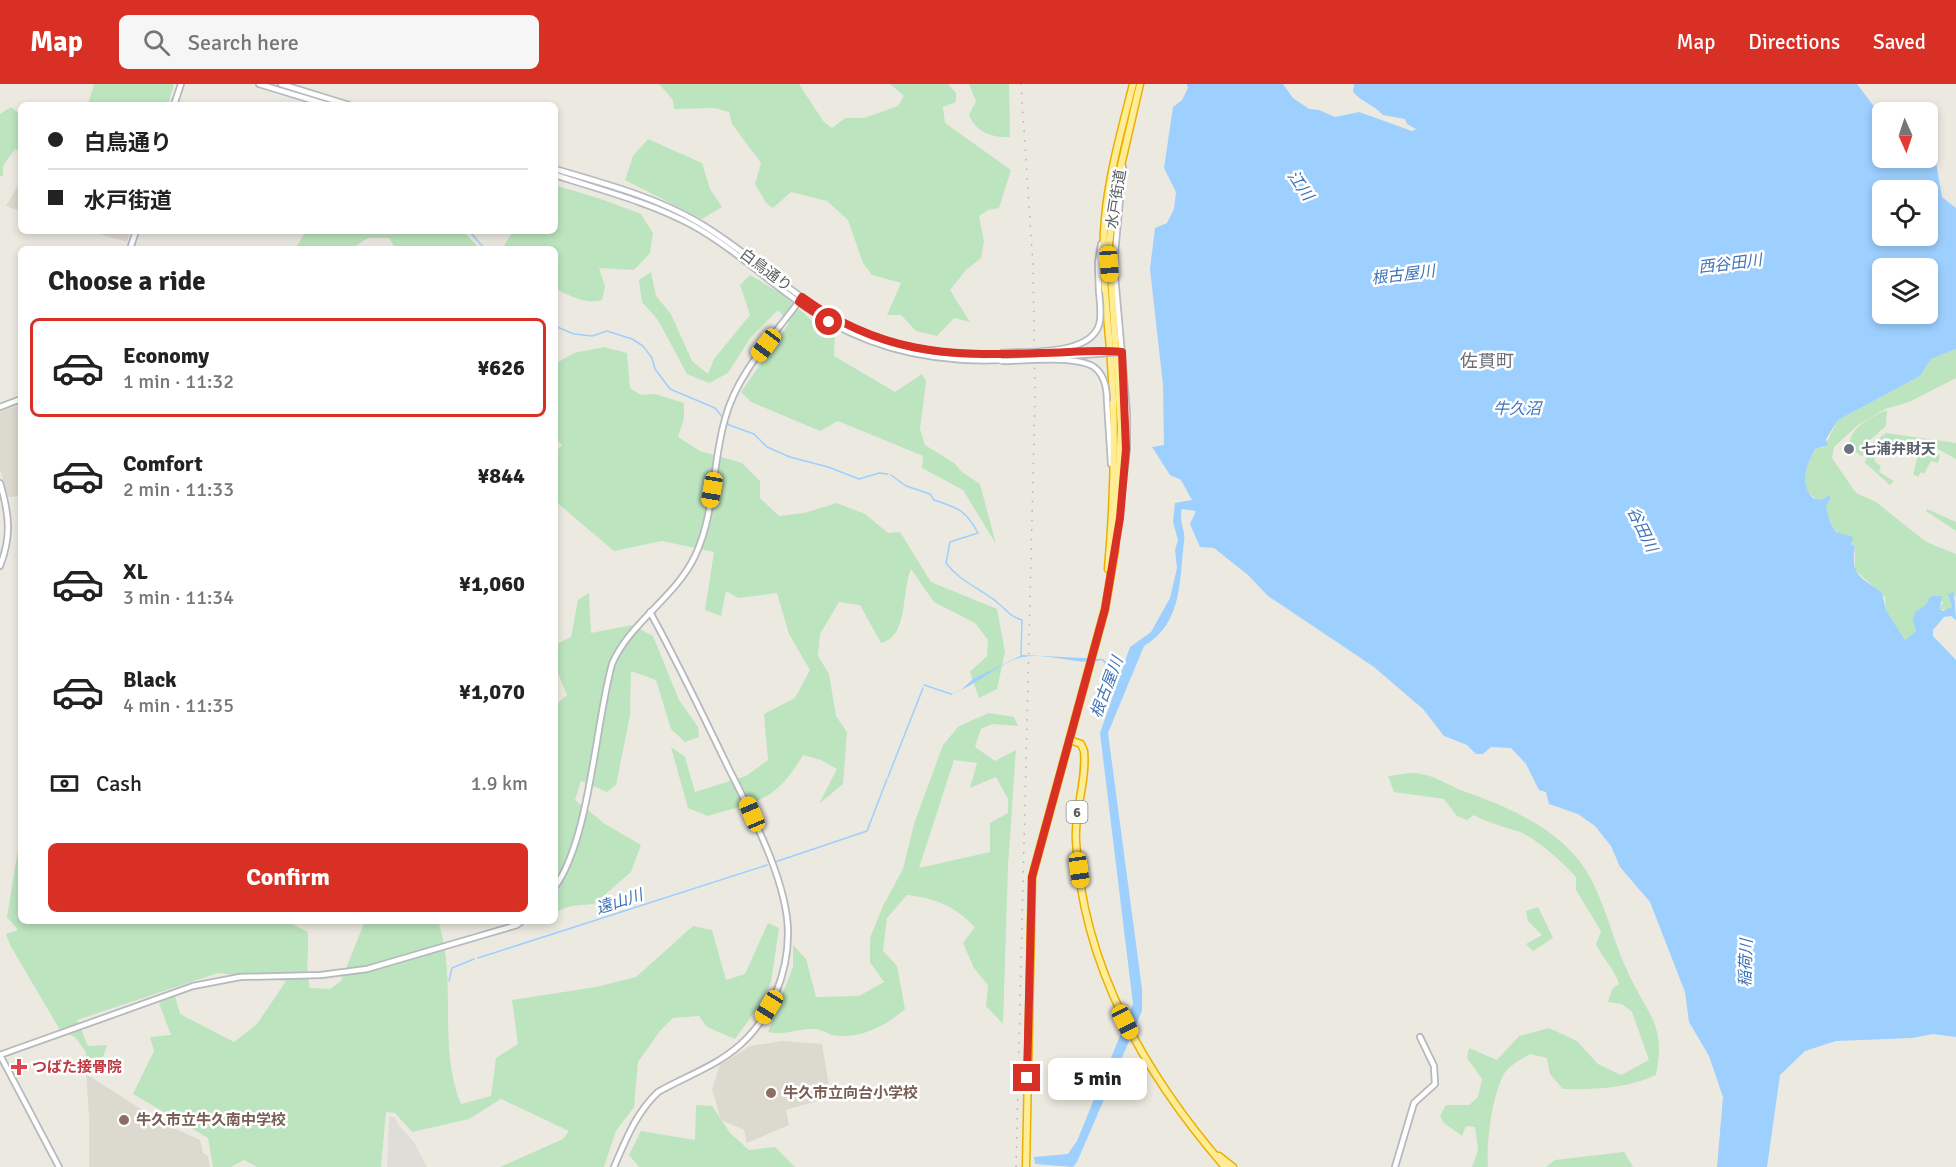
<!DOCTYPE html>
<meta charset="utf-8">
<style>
:root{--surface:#fff;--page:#f6f6f6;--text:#222;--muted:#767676;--line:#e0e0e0;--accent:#d93025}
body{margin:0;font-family:Signika,"Noto Sans JP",sans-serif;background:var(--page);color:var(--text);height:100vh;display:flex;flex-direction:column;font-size:22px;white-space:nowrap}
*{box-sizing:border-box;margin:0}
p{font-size:20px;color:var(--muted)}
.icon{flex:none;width:33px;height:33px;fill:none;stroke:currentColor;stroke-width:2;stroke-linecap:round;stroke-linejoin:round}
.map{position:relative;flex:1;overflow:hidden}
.side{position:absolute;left:18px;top:162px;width:540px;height:678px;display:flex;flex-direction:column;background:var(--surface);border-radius:9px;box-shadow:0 3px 9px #0003}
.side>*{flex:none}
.hud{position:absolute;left:18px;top:18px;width:540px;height:132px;border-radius:9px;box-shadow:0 3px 9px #0003;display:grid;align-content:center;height:132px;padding:0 30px;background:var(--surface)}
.needle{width:39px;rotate:177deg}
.controls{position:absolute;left:1872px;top:18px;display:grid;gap:12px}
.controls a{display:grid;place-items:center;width:66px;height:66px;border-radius:9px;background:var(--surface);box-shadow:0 3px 9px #0003;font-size:30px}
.end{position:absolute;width:27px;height:27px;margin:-14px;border:8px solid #d93025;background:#fff;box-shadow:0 0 0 3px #fff}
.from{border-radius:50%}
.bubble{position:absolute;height:42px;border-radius:9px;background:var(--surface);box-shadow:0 3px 9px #0003;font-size:20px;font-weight:700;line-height:42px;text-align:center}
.car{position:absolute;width:18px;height:36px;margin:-18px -9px;border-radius:8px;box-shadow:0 0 4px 2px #0007;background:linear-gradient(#f5c518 24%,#345 0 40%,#f5c518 0 76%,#345 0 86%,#f5c518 0)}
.hud b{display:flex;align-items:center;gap:21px;height:57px;font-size:22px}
.hud b+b{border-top:2px solid var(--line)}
.hud i{width:15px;height:15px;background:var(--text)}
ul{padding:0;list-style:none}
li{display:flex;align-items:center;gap:18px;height:99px;margin:0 12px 9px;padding:0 18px;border:3px solid transparent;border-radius:9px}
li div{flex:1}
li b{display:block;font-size:22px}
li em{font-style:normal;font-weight:700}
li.current{border-color:var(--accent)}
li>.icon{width:54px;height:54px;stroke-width:1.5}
h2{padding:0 30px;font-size:27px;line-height:72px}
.pay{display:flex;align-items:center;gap:15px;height:66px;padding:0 30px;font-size:22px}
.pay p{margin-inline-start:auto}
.cta{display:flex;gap:12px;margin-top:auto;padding:12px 30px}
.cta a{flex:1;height:69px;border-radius:9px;background:var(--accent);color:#fff;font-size:24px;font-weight:700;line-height:69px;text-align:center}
header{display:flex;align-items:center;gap:36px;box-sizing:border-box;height:84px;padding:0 30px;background:var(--accent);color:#fff}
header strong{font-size:28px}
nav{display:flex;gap:33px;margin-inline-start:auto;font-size:21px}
.search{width:420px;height:54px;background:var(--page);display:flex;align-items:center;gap:15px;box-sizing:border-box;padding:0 21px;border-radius:9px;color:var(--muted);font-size:22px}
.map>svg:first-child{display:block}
.industrial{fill:#dfddd8}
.education{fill:#dcd9ce}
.green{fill:#bce4be;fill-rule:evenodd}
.water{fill:#9dcfff;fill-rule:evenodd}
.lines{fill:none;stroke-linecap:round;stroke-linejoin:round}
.stream{stroke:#9dcfff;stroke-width:1.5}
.tertiary-casing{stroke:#b6b8bd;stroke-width:8}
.secondary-casing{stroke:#b6b9bf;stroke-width:8}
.trunk-casing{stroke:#ecaf01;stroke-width:9}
.tertiary{stroke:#fff;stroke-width:4.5}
.secondary{stroke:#fff;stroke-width:4.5}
.trunk{stroke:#feed94;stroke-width:6}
.rail{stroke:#b2b3b3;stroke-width:1.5;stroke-dasharray:1.5 8;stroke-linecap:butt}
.secondary-bridge-casing{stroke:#b6b9bf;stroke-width:8;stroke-linecap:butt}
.secondary-bridge{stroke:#fff;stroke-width:4.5}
.route{stroke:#d93025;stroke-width:8}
.worship-dot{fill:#6b7280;stroke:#fff;stroke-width:2}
.health-dot{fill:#e0444e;stroke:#fff;stroke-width:2}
.education-dot{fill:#8d6e63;stroke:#fff;stroke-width:2}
.labels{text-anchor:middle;stroke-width:5;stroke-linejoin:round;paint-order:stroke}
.shield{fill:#fff;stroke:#8b8d90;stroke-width:1.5}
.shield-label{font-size:14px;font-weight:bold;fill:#595c61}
.street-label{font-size:15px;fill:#595c61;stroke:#fff}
.worship-label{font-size:15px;font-weight:bold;fill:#5b616d;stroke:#fff;text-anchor:start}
.health-label{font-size:15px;font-weight:bold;fill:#be3a42;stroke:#fff;text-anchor:start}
.education-label{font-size:15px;font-weight:bold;fill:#785e54;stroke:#fff;text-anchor:start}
.water-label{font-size:16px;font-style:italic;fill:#3f73b9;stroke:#fff}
.quarter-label{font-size:18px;fill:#6a6e73;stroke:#fff}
</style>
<header>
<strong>Map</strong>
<div class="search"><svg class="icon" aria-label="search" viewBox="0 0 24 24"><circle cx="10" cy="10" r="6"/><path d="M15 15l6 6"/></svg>Search here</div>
<nav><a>Map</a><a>Directions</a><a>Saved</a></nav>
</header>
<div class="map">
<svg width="1956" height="1083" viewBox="0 0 1956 1083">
<rect width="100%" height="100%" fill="#eceae0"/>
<!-- industrial -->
<path class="industrial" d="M389,1033h6l5,10 14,15 13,25h-40z"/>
<!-- education -->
<g class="education">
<path d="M21,97v30l-15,-5z"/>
<path d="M89,147h41l-3,11z"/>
<path d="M21,320v92l-13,1 -8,-28v-57z"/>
<path d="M782,957l40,3 9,53 -45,13 3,15 -42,18 -3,-13 -23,-10 -9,-31 8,-24 30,-19z"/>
<path d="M86,990l77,49 37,17 3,13 5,3 2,11h-121v-51z"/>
</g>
<!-- green -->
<g class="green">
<path d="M94,0h80l-6,21h-80z"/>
<path d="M659,0h140l24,37 9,7 13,-10h19l34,-12 6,-10 -14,-12h58l8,9v9l-13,5 2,16 66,47 -12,38 -11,2 -9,6 5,25 -3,17 -15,12 -16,20 20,32 -16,-4 -17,18 -21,-5 -15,-16h-14l14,-32 -29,-8 -9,-12 -15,-43 -21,-19 -36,-9 -18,16 -6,-4 -12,-20 6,-21 -29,-39 -3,-12 -14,-4 -41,1 -1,-9z"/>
<path d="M969,0h40l1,53c-18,1 -34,-5 -41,-22l7,-14z"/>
<path d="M11,23l10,8v37l-6,-3 -12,17v10h-3v-62z"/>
<path d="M648,55l54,24 8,26 12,18 -20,12 -77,-39 8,-24z"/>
<path d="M558,102l43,13 40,15 12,19 -3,20 -16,17 -35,-2 6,18 -3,14c-16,5 -33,-4 -47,-12v-39h-53l11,-18h42v-43z"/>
<path d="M306,147h157l17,18h-84l-7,-11h-21l-17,11h-56z"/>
<path d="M651,188l5,24 15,18 21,47 16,13 6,-15 36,-44 -10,-30 10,-10 32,19 37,33 16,5 -1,24 61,36 27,-18 4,7 -6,48 5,16 29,18 8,9 18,12 16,60 -33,-54 -41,-22 1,-12 -85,-35 -18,10 -69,-29 -10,-10 48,-69 -11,-13 -27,27 -23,36 -19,10 -22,-9 -29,-54 -16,-18 -3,-22z"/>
<path d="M604,263l23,6 3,35 11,7 14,-1 29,9v15l-6,19 22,14 42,12 18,18v17l19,18 25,-3 33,-10 28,11 23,19 12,-1 31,50 66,27 8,43 -8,37 -18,9 -9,-26 17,-16 1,-16 -13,-17 -41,-21 -23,-33c-10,23 -2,67 -30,74l-21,-38 -21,-3 -19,32 -2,22 11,18 7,42 11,16 -4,52 -24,20 18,-35 -16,-9 -18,-5c-28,48 -46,46 -95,61l-20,-8 -17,-61 14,10 10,35 51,-16 22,-16 -4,-46 31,-16 15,-28 -21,-36 -12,-41 -39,5 -12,-7 -5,25 -16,-6 9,-58 -52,-11 -48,10 -59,-50v-49l7,-7 -7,-7v-74l19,-11z"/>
<path d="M1956,265v29l-47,24 -24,7 -27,16 -24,22 -2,11 24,35 20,9 50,40 30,12v44l-2,-5 -5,5 3,9 -3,3 -9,-1 3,-7 -12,-6 -15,28v7l-11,9 -19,-30 -1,-13 -30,-27v-24l-19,-15 -6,-9 -4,-16 3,-11 -7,5c-26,-4 -16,-35 -7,-51l9,-2 14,-27 82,-44 11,-17z"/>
<path d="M1887,326l-1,16 -18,16 -6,15 -12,-10c-3,-19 23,-31 37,-37z"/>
<path d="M1886,349l70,10v16l-31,-17 -30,-2 -5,9 -6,-4c-6,4 -11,9 -9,17l6,4 -2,6 15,9 -4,4 -25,-22 4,-17z"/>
<path d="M1920,364l20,7 -2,8 -7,-2 -7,13 -3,-2 -3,5 -5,-3z"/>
<path d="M1927,425l29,13v9l-30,-20z"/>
<path d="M589,509l2,40 41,-8 21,11 26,64 19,27 1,10 -14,5 -14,-13 -15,-49 -25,-9 -1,44 -14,70 -9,7 -26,-11 -6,19 30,24 36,21 -10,27 -37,32 -23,2 -16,6v-206l12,-11 -12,-29v-21l16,-8 7,-37z"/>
<path d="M989,629l25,4 4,9 -26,-2 -11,5 -6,18 20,14 21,-11 -8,115 -5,159 -17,-18 2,-21 -14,-17 -11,-25 12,-16c-20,-21 -40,-29 -68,-32l-20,23 -4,33 14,15 8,43c-19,17 -46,31 -73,26 -5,-2 -12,-6 -18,-6 -16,-1 -29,7 -46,3l25,-65v-22l13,14 10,38 43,-1 25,-14 -14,-20v-24l13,-32 20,-37 11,-45 29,-79 16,-19zM954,676l23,3 -7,25 26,-11 12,22v14l-18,10v29l-71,16z"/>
<path d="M1411,689c22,0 35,12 55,19 48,17 104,42 127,91 15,30 22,64 37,94 19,39 36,49 26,98 -27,13 -63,15 -93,14l-13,-15 -3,-16 -17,-4c-8,5 -21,11 -26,20 -12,22 -18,68 -16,93h-16l6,-17 -3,-23 -9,-1 -4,10 -18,-13 -4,-7 6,-11h23l9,-8 4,-18 -15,-21 2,-10 28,12 22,-24 30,-8 28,13 21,23 23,11 28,-15 -17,-48 -10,-8 -14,-2 4,-13 7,-5c-5,-16 -16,-25 -23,-40l5,-13 -25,-41v-13c-12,-14 -42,-41 -59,-46 -10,-3 -36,-11 -43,-16l-7,5 -10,-4 -13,-17 -50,-7 -6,-16z"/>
<path d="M21,747v90h13l1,3 9,-3h242l22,11c1,22 -3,35 2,56l20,1 11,-8 24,-60h73c20,59 -1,125 23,183l30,-8 5,-38 22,-14 -6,-44 84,-13 40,-10 57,-51 19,4 14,50 19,-6 23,-51 11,5 -8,54 -12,24 -24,33 -28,-12 -8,-11 -26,2 -13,13 -22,31 -4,45 -18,24 -12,36h-104l63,-28 6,-8 -68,-32 -32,20 -57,13 -17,-19 -9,-1 -5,55h-124l-13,-7 -13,7h-18l-5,-29 -75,-44 21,-43 -4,-14 21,-2 -12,-32 16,-7 5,18 54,28 23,-18 29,-43 -68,-8 -141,47 11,26 19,-1 -10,31 -13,-7 2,-17 -11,-15 -15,-7 -50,-85 -4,-11 12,-4 -11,-13z"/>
<path d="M1538,823l15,31 -20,13 -7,-7 16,-9 -14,-14 -2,-10z"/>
<path d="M696,1021l16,1 18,27 19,17 26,-3 20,20h-156l-10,-12 12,-24 54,9z"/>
<path d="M1624,1068l9,15h-87l9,-7z"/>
</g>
<!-- water -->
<g class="water">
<path d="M1187,0h96l10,14 16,11 10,1 16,7 24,-5 53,19 4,-2 -9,-5 -2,-5 -22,-4c-9,-10 -21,-13 -30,-23l1,-8h503l25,33v41h46v-6l8,10 6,35 14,11v141l-25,10 -11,17 -82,44 -12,19 2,6 -13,4c-8,15 -16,36 -2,49l9,2 7,-5 1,4 -4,7 4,16 6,10 17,5 -2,7 4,2c-5,31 6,30 27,47l4,17 19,30 11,-9 -3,-11 2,-8 10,-6 6,-10h11l-2,13 3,2 9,-4 -4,-13 6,-2 2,28 -5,-4 -7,1 -11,13v6l23,24v377l-23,-3 -21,4 -76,3 -31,10 -25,24 -13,92h-50l6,-70 -14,-41 -20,-34 -4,-30 -35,-90 -30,-35 -9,-21 -16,-20 -17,-12 -29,-10 -3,-12 -7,-2 -13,-26 -15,-16 -20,-1 -8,7h-7l-9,-9 -23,-9 -21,-27 -49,-42 -106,-71 -20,-21 -34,-27 -14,-1 -10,-23 6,-13 -14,-2c-4,12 4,21 2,33 -5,38 -1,81 -40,104l-36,87 34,256v22l-65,151 -4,5 -38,-3 -1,-7 34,-3 9,-13 56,-137 -33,-271 30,-86 21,-15 19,-34 7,-30 -2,-18 3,-10 -5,-18 2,-19 17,-3 -11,-20 -11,-5 -18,-28 12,-2 -1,-60 -13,-116 5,-41 12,-5 7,-14 2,-17 -12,-24 9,-61 9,-7 6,-12zM1882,106h46v46h-46zM1882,184h46v46h-46z"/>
<path d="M1022,571l81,4 10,9 -6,-1 -5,-7c-25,6 -53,-8 -79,-3 -24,5 -51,32 -74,38l12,-5 12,-11z"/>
</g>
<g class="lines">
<!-- stream -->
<g class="stream">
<path d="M469,147l16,18"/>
<path d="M555,242l19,8 18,2 15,-5 25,8 11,7 9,12 3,11 15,20 45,19 14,17 25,9 13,13 23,10 38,10 31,12 20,-6 9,1"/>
<path d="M891,391l15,11 24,8 4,6c24,8 32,10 44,33l-28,9 -4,21c14,19 36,26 53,41 10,8 9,11 23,16l-1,35"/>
<path d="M924,601l27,9"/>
<path d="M888,693l35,-89"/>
<path d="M775,778l92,-31 20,-52"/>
<path d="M478,874l289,-93"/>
<path d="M449,897l3,-13 22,-9"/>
</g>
<defs>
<g id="tertiary">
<path d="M174,21l7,-21"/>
<path d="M130,165l6,-18"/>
<path d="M0,323l21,-8"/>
<path d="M0,399c9,30 12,53 0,83"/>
<path d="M555,803c35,-49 40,-161 57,-223 18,-42 63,-66 83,-108 20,-42 17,-92 30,-137 12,-46 48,-82 75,-119"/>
<path d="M0,971l193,-69 47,-9 81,-2 46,-6 150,-44 5,-4"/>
<path d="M0,971l59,112"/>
<path d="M614,1083c12,-28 22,-54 44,-75 28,-16 59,-26 83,-48 30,-27 47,-71 47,-111 0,-51 -37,-120 -60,-166 -25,-52 -50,-104 -78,-155"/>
<path d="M1395,1083l19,-64 21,-19 -1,-18 -14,-29"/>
</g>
<g id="secondary">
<path d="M259,0l69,21"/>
<path d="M281,0l68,21"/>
<path d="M555,85c47,14 98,27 141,52 42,24 78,58 118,85 56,37 120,51 187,49"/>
<path d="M555,91c46,15 94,27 137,50 43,24 78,58 118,85 58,39 123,53 191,50"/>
<path d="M1099,208l-1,-29 3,-19"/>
<path d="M1107,317l4,63"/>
<path d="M1118,442l9,-77v-36l-13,-149 9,-97"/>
</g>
<g id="trunk">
<path d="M1108,485c6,-68 8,-137 3,-205 -3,-49 -11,-97 -6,-146 4,-45 17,-90 28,-134"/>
<path d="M1070,656l11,4 3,7c3,30 -10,60 -8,90 6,124 70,235 149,326"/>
<path d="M1219,1072l14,11"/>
<path d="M1026,1083l6,-290 73,-268 10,-59 6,-122 -12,-183 7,-58 24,-103"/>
</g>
</defs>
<!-- tertiary casing -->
<use href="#tertiary" class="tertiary-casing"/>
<!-- secondary casing -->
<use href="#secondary" class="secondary-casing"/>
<!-- trunk casing -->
<use href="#trunk" class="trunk-casing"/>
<!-- tertiary -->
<use href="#tertiary" class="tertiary"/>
<!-- secondary -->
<use href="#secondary" class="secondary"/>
<!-- trunk -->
<use href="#trunk" class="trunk"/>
<!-- rail -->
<path class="rail" d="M1016,1083l19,-770 -2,-131 -12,-182"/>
<defs>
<g id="secondary-bridge">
<path d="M1000,269c28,-2 89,3 99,-28 3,-10 1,-22 0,-33"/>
<path d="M1038,269l82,-1"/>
<path d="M1041,274l81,-6"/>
<path d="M1001,277c22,0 75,-6 93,6 11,8 13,21 13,34"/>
</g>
</defs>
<!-- secondary-bridge casing -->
<use href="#secondary-bridge" class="secondary-bridge-casing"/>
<!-- secondary-bridge -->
<use href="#secondary-bridge" class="secondary-bridge"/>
</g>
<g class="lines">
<!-- route -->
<path class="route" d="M829,238l-30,-20 3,-5c77,56 145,60 237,56 27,0 56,-4 83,-1l4,97 -6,69 -15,91 -73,268 -5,201"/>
</g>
<!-- markers -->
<circle class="worship-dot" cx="1849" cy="365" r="6"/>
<path class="health-dot" d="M16 974h6v6h6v6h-6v6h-6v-6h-6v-6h6z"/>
<g class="education-dot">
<circle cx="771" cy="1009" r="6"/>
<circle cx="124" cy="1036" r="6"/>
</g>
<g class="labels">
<!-- shield labels -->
<rect class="shield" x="1066.5" y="717" width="21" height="22" rx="4.5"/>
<g class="shield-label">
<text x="1077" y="733">6</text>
</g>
<!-- street labels -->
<g class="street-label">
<text transform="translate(1116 115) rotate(-81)" y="5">水戸街道</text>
<text transform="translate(766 186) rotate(37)" y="5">白鳥通り</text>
</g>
<!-- worship labels -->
<g class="worship-label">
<text x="1861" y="370">七浦弁財天</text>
</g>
<!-- health labels -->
<g class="health-label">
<text x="32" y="988">つばた接骨院</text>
</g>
<!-- education labels -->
<g class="education-label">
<text x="783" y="1014">牛久市立向台小学校</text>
<text x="136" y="1041">牛久市立牛久南中学校</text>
</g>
<!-- water labels -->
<g class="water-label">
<text transform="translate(1301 101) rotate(55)" y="6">江川</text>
<text transform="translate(1730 179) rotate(-7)" y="6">西谷田川</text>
<text transform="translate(1403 190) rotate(-7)" y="6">根古屋川</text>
<text x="1517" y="330">牛久沼</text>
<text transform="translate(1643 445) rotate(64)" y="6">谷田川</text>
<text transform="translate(1106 603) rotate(-69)" y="6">根古屋川</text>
<text transform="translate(619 817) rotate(-18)" y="6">遠山川</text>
<text transform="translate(1745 879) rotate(-88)" y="6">稲荷川</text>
</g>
<!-- quarter labels -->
<g class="quarter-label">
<text x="1487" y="283">佐貫町</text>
</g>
</g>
</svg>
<div class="controls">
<a><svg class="needle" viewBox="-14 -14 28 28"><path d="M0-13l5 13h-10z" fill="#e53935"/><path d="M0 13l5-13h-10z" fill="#767676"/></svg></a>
<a><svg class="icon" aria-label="locate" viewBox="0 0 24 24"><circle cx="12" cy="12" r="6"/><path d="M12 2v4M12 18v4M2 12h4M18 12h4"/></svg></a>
<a><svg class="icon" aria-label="layers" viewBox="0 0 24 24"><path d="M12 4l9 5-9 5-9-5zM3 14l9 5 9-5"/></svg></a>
</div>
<i class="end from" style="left:829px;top:238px"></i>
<i class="end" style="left:1027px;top:994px"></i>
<div class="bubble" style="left:1048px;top:974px;width:99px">5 min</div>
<i class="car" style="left:1109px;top:180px;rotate:176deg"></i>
<i class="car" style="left:766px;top:261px;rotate:217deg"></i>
<i class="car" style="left:712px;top:406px;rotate:190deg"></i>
<i class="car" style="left:752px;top:730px;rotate:337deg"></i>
<i class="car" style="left:1079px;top:786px;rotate:172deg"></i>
<i class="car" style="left:769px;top:923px;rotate:212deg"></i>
<i class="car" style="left:1125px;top:938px;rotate:153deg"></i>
<div class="hud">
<b><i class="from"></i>白鳥通り</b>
<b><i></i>水戸街道</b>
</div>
<section class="side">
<h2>Choose a ride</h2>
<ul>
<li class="current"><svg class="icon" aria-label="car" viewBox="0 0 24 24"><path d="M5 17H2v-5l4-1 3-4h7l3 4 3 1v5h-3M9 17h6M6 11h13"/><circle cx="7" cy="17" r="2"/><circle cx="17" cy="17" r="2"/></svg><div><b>Economy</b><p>1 min · 11:32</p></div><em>¥626</em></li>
<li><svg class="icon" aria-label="car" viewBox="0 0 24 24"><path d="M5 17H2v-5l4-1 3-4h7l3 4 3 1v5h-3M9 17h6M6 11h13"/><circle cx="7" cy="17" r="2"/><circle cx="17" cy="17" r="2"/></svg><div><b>Comfort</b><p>2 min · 11:33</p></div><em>¥844</em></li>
<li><svg class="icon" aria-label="car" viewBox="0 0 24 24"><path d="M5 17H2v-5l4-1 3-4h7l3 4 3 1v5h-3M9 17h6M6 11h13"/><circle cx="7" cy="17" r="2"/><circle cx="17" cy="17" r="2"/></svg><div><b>XL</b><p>3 min · 11:34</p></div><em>¥1,060</em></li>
<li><svg class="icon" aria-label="car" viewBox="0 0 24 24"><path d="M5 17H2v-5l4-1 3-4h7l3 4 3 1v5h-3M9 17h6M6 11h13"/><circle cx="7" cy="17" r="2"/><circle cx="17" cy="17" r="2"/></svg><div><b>Black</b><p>4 min · 11:35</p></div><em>¥1,070</em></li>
</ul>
<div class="pay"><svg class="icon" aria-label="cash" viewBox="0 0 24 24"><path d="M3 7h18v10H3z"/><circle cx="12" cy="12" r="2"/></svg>Cash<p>1.9 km</p></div>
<div class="cta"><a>Confirm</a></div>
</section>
</div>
